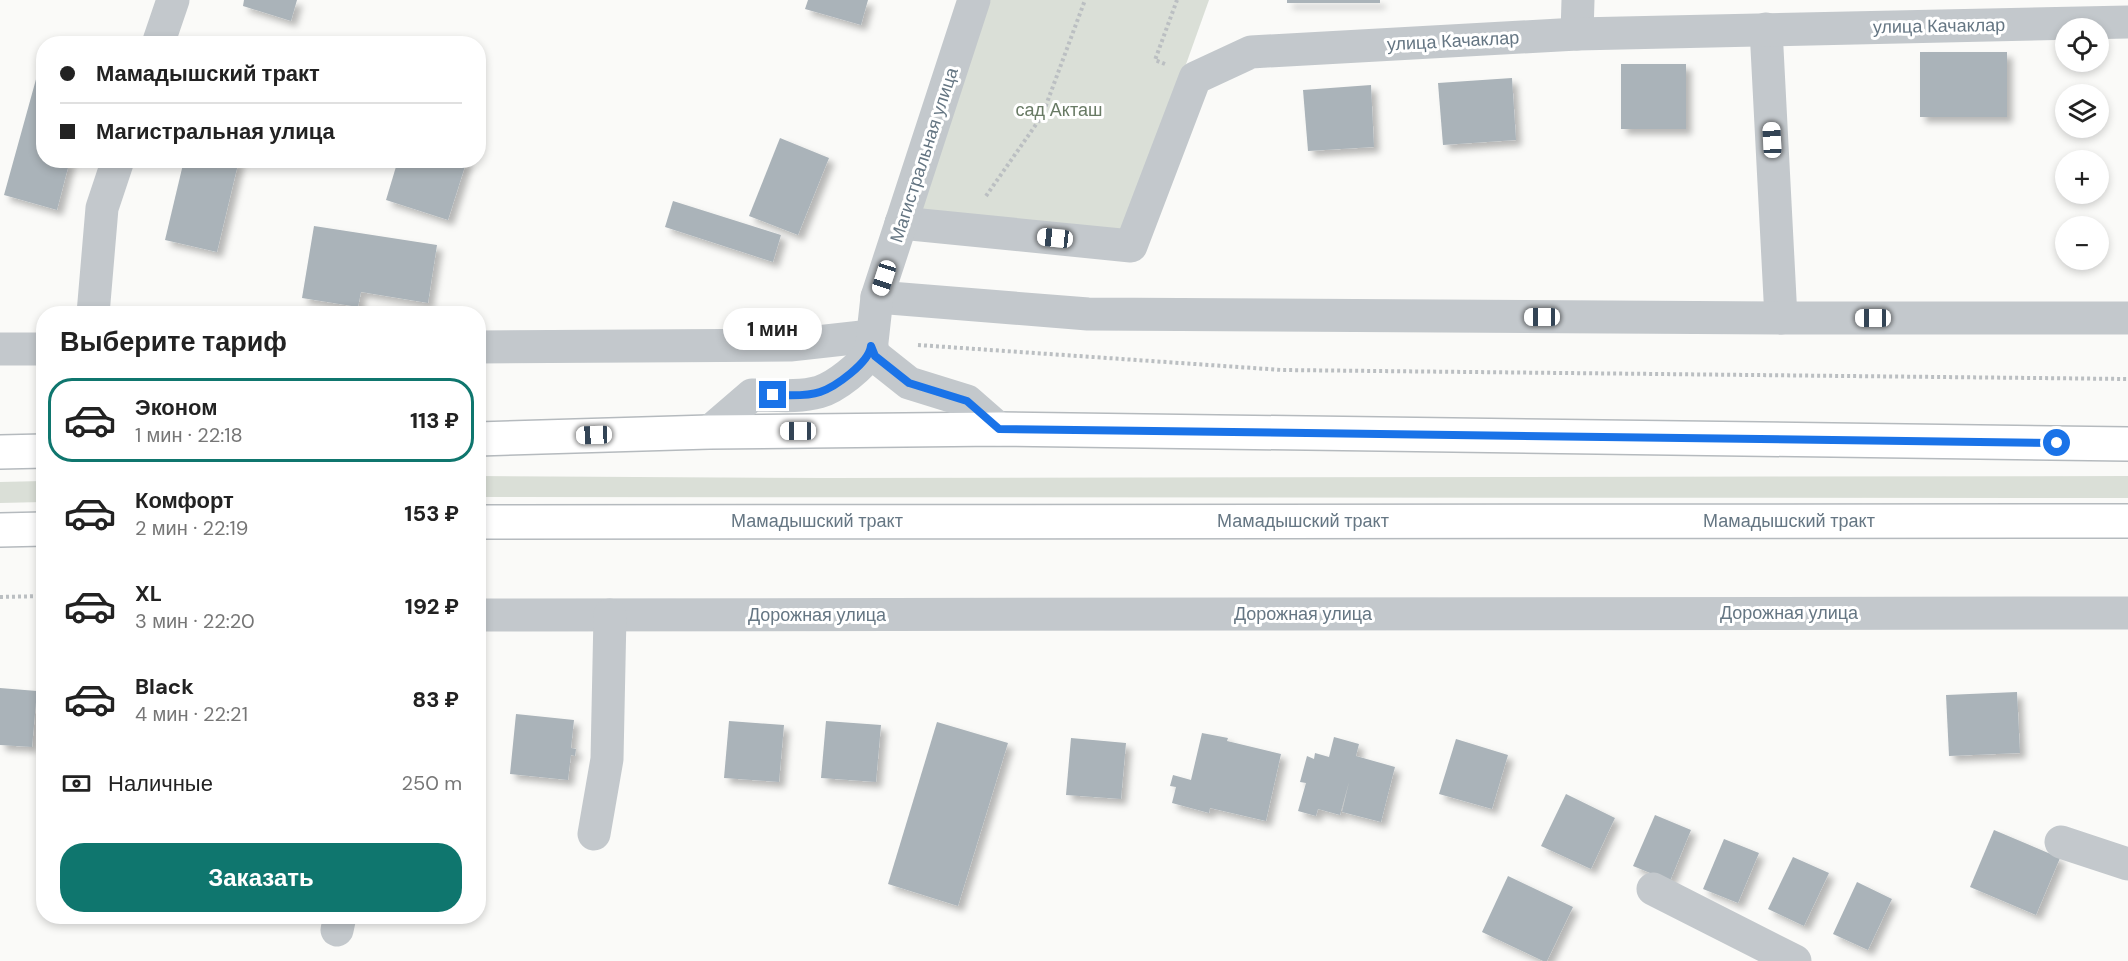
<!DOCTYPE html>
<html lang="ru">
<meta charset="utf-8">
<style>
:root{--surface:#fff;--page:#f2f2f2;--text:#222;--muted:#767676;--line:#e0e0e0;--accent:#0f766e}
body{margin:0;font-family:"DM Sans",sans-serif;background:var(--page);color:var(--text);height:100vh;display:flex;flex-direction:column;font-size:22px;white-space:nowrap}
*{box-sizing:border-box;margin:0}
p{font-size:20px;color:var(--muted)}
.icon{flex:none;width:33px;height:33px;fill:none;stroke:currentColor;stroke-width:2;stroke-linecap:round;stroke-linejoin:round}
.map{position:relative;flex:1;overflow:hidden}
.details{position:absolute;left:36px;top:306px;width:450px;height:618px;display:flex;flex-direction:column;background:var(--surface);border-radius:24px;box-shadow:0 3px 9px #0003}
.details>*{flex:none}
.hud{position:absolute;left:36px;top:36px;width:450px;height:132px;border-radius:24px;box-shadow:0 3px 9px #0003;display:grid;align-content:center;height:132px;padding:0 24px;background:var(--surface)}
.fabs{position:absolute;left:2055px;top:18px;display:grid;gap:12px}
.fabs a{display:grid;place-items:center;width:54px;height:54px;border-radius:50%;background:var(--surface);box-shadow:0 3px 9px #0003;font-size:30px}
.end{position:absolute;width:27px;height:27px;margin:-14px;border:8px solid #1a73e8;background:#fff;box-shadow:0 0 0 3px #fff}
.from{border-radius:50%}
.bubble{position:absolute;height:42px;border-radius:21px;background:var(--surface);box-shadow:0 3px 9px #0003;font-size:20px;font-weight:800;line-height:42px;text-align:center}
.car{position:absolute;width:18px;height:36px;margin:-18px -9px;border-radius:8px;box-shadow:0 0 4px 2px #0007;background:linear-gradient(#fff 24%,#345 0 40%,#fff 0 76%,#345 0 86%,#fff 0)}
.hud b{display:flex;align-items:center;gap:21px;height:57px;font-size:22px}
.hud b+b{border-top:2px solid var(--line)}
.hud i{width:15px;height:15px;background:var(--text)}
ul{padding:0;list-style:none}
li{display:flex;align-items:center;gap:18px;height:84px;margin:0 12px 9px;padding:0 12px;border:3px solid transparent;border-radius:24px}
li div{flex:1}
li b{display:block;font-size:22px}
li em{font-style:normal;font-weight:800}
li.current{border-color:var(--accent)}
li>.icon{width:54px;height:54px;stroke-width:1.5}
h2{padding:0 24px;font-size:27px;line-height:72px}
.pay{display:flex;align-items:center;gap:15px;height:66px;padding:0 24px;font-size:22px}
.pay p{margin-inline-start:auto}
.primary-button{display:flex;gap:12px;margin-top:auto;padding:12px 24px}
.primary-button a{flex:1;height:69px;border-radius:24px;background:var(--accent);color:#fff;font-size:24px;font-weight:800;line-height:69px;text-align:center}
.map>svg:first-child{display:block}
.green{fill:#dadfd7}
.building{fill:#aab3b9;filter:url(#shadow)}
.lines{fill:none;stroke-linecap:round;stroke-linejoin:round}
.major-casing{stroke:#b5babe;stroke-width:36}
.path{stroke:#bbbfc2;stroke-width:4;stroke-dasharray:3 3;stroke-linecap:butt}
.minor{stroke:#c3c8cc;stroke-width:33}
.major{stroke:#fff;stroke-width:33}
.route{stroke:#1a73e8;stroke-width:8}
.labels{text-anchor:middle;stroke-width:6;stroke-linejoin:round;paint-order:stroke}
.street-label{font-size:18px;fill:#657683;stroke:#fff}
.park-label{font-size:18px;fill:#687a64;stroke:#fff}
</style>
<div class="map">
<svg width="2128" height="961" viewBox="0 0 2128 961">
<defs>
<filter id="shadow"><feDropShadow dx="5.5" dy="5.5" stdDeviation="3" flood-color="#0004"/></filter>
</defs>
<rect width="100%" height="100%" fill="#fafaf8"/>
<!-- green -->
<g class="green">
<path d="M987,0h222l-83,232 -210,-21z"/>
<path d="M479,476l348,2 1301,-2v22l-1649,-1z"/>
<path d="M43,481v21l-43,1v-21z"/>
</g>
<!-- building -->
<g class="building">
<path d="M244,0h53l-6,21 -48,-15z"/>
<path d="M808,0h60l-7,25 -56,-16z"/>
<rect x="1287" y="0" width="93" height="3"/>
<rect x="1920" y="52" width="87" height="65"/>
<path d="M43,54l1,106h26l-13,50 -53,-15z"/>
<rect x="1621" y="64" width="65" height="65"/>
<path d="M1512,78l4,62 -73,5 -5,-62z"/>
<path d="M1371,85l3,62 -66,4 -5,-61z"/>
<path d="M780,138l49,20 -31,77 -49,-19z"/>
<path d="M184,160h55l-22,92 -52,-12z"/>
<path d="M398,160h69l-19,60 -62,-20z"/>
<path d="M673,201l108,34 -8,27 -108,-35z"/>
<path d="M314,226l123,19 -9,58 -67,-11 -3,15 -56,-9z"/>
<path d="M0,688l37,3 -5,56 -32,-2z"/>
<path d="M2017,692l3,61 -71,3 -3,-61z"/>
<path d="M516,714l58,6 -3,28 5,1 -1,7 -4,-1 -3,25 -58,-6z"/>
<path d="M729,721l55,4 -5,57 -55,-4z"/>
<path d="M826,721l55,4 -5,57 -55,-4z"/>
<path d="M937,722l71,21 -50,163 -70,-22z"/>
<path d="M1202,733l26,5 -1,3 54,13 -15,67 -56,-13 -1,5 -37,-10 4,-16 -6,-1 3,-11 18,5z"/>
<path d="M1334,737l25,7 -3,12 39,11 -14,55 -39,-10 7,-30 -9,33 -22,-6 -2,7 -18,-5 8,-28 -6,-1 7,-26 7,3 1,-6 14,4z"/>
<path d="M1071,738l55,5 -5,56 -55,-4z"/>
<path d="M1456,739l52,16 -16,54 -53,-15z"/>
<path d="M1566,794l49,24 -24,51 -50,-23z"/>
<path d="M1655,815l36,15 -21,51 -37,-15z"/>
<path d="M1994,830l66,28 -24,57 -66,-28z"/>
<path d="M1724,839l35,14 -21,50 -35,-14z"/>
<path d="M1793,857l36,16 -25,53 -36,-17z"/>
<path d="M1508,876l65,31 -26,54h-4l-61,-29z"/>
<path d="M1857,882l35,17 -24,51 -35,-16z"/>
</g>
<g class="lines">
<defs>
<g id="major">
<path d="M478,439l231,-7 290,-3 1129,15"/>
<path d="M0,452l44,-1"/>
<path d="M478,522l1650,-1"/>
<path d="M0,530l44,-1"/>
</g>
</defs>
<!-- major casing -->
<use href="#major" class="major-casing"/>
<!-- path -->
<g class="path">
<path d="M1165,64l-10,-4 22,-60"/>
<path d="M986,196l56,-80 43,-116"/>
<path d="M918,345l364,25 846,9"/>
<path d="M0,597l44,-1"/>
</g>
<!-- minor -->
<g class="minor">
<path d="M1766,29l15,289"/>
<path d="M1577,34l1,-34"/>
<path d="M158,44l15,-44"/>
<path d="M901,223l230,23 64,-168 56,-26 326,-18 551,-12"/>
<path d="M877,297l211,17 693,4h347"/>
<path d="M93,314l9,-106 16,-48"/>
<path d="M871,346l4,10 34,27 58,18 32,28"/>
<path d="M478,347l312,-2 81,-9"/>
<path d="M0,349h44"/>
<path d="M709,432l43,-37c21,0 46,3 67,-3 17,-5 43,-26 52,-41l6,-54 97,-297"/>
<path d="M478,615l1650,-2"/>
<path d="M594,834l13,-75 3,-144"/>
<path d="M2061,842l67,22"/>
<path d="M1653,889l142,72"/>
<path d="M337,930l3,-14"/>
</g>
<!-- major -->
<use href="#major" class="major"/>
</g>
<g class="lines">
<!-- route -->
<path class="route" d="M773,395c14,0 33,2 47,-3 15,-5 49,-29 51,-46l4,10 34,27 58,18 32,28 1058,14"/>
</g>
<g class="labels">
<!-- street labels -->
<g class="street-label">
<text transform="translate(1939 26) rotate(-1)" y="6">улица Качаклар</text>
<text transform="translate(1453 41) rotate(-3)" y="6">улица Качаклар</text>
<text transform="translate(924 155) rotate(-72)" y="6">Магистральная улица</text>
<text x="817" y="527">Мамадышский тракт</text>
<text x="1303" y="527">Мамадышский тракт</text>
<text x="1789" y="527">Мамадышский тракт</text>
<text x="1789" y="619">Дорожная улица</text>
<text x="1303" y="620">Дорожная улица</text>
<text x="817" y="621">Дорожная улица</text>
</g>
<!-- park labels -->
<g class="park-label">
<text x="1059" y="116">сад Акташ</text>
</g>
</g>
</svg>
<div class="fabs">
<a><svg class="icon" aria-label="locate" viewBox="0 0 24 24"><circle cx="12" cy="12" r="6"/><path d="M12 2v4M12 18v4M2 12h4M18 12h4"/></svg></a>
<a><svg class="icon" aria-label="layers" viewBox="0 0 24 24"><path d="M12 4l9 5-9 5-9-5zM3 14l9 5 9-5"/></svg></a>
<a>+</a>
<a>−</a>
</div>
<i class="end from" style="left:2057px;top:443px"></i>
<i class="end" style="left:773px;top:395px"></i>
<div class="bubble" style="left:723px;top:308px;width:99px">1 мин</div>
<i class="car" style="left:1772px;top:140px;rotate:357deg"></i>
<i class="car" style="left:1055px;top:238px;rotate:276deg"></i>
<i class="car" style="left:884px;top:278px;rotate:198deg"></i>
<i class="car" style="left:1542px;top:317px;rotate:270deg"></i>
<i class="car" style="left:1873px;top:318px;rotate:270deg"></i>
<i class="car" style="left:798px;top:431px;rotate:270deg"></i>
<i class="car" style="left:594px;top:435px;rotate:268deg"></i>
<div class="hud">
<b><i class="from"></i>Мамадышский тракт</b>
<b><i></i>Магистральная улица</b>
</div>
<section class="details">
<h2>Выберите тариф</h2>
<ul>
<li class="current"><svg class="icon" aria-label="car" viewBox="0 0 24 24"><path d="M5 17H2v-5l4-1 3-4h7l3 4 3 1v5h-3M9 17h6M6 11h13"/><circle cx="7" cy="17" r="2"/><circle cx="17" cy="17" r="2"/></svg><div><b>Эконом</b><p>1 мин · 22:18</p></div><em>113 ₽</em></li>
<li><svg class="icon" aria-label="car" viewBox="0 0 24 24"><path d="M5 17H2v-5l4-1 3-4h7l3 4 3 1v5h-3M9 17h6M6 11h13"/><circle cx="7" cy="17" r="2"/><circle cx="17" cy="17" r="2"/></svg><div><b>Комфорт</b><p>2 мин · 22:19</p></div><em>153 ₽</em></li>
<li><svg class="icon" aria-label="car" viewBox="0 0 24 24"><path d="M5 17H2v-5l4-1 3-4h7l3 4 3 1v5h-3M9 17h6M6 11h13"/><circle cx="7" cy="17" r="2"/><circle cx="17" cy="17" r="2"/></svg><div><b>XL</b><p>3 мин · 22:20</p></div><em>192 ₽</em></li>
<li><svg class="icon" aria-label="car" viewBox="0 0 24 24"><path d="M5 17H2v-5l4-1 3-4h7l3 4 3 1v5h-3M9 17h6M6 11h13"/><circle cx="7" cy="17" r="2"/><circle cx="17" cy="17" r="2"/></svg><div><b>Black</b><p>4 мин · 22:21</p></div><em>83 ₽</em></li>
</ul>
<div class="pay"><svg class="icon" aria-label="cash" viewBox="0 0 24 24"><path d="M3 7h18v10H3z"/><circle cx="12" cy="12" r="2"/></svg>Наличные<p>250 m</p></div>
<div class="primary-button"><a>Заказать</a></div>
</section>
</div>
